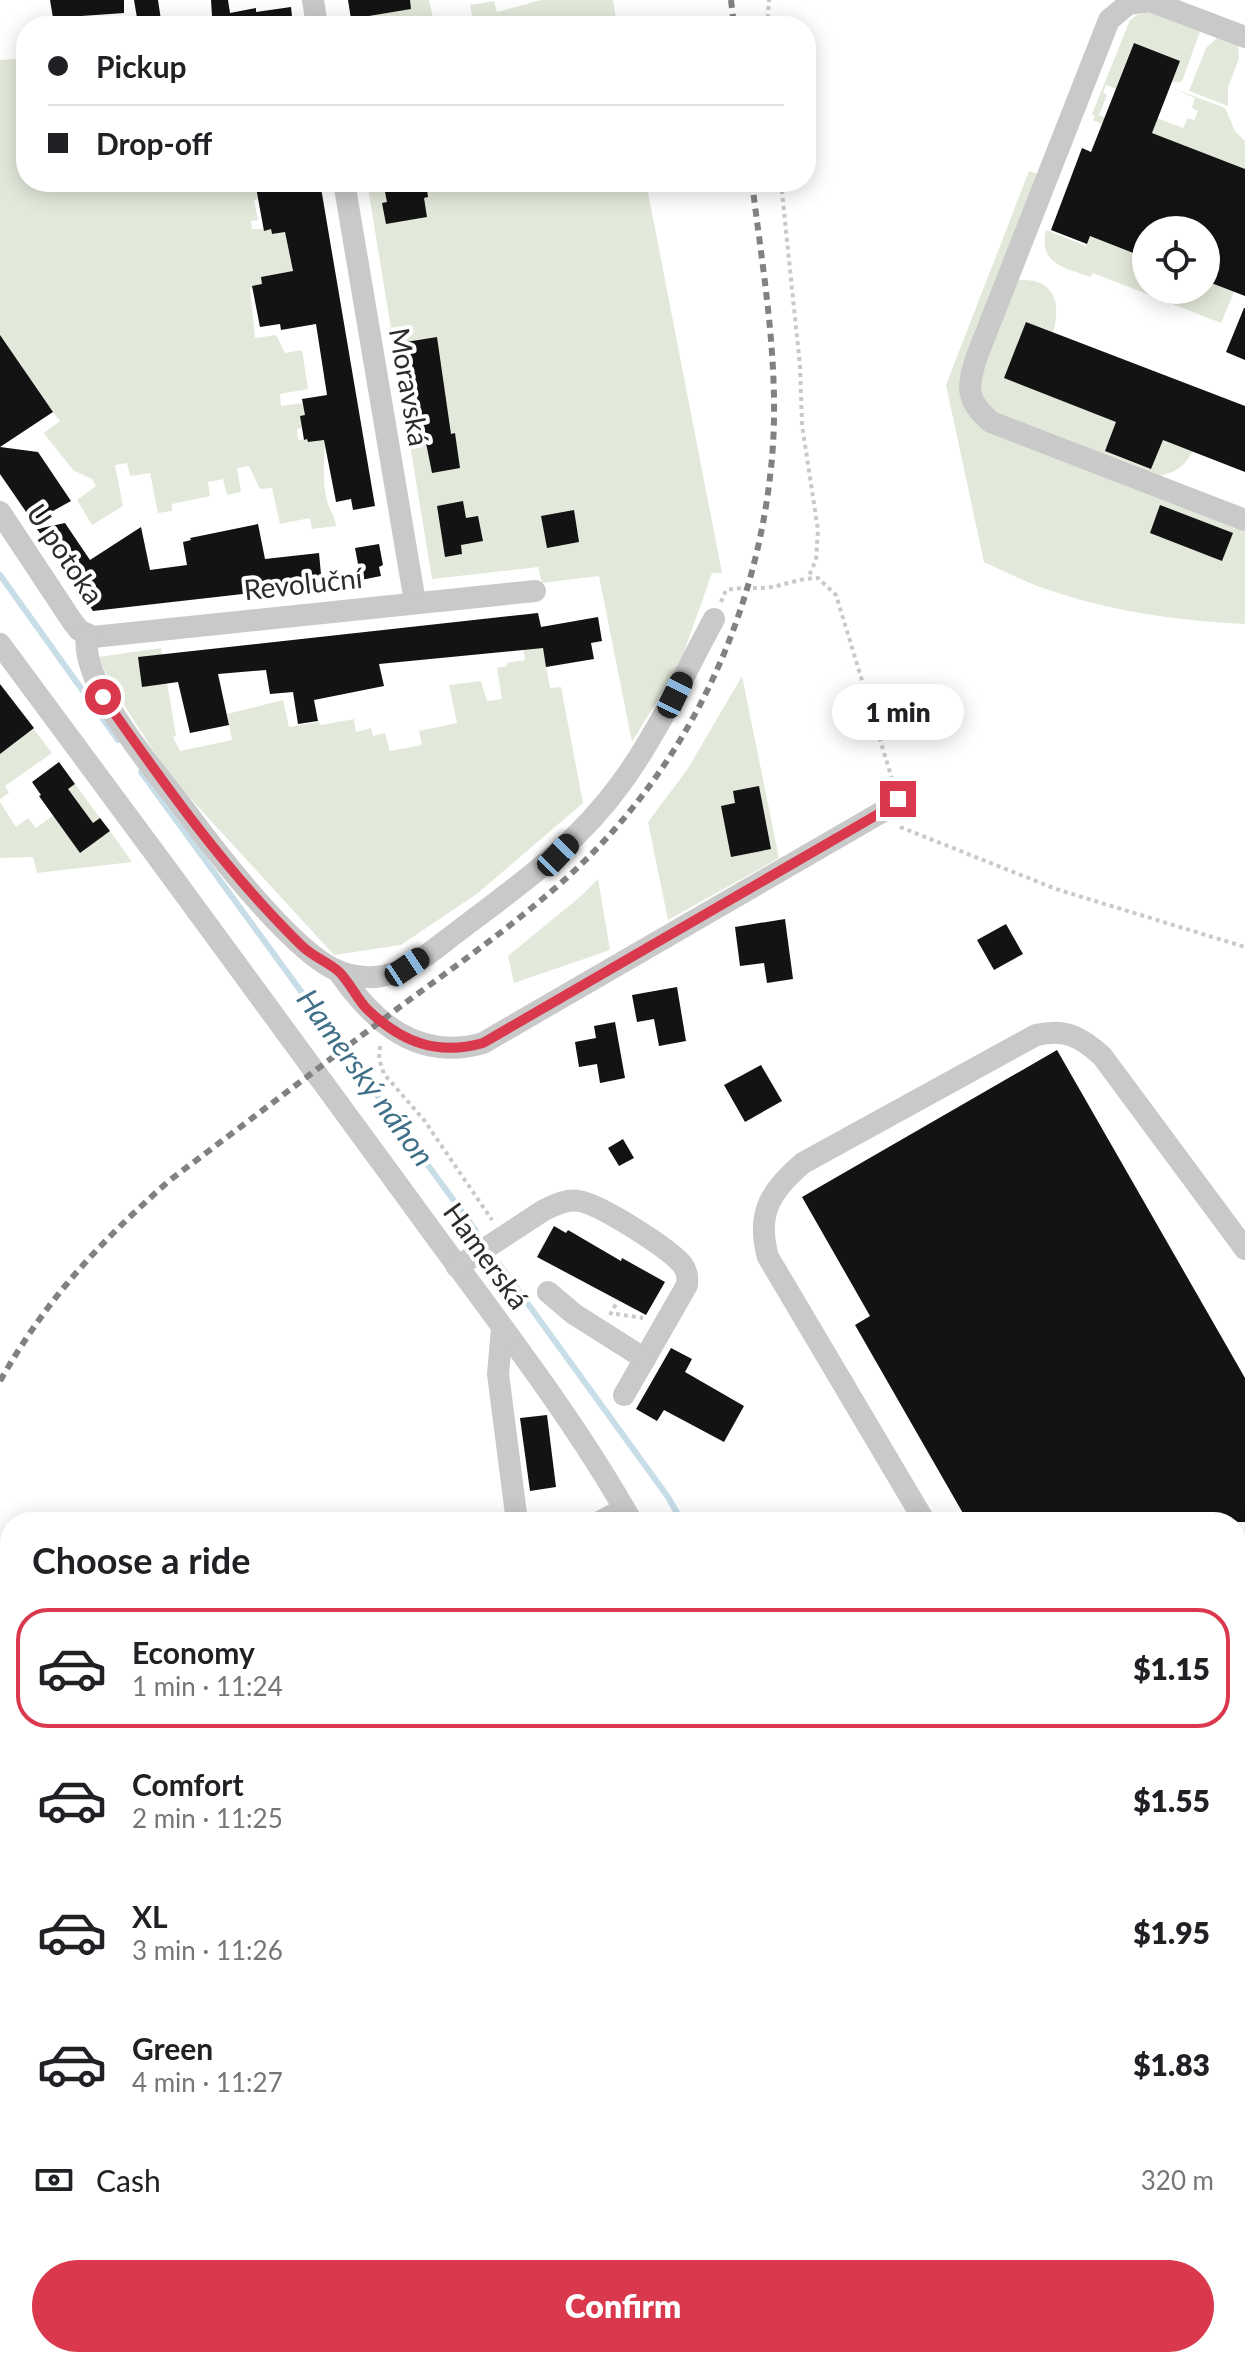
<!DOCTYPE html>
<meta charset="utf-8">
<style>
:root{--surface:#fff;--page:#f6f6f6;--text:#202124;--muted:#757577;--line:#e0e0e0;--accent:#d9384d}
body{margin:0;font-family:Lato,sans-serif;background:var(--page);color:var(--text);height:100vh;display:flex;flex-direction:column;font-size:30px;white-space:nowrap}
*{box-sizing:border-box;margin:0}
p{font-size:26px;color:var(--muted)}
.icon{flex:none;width:44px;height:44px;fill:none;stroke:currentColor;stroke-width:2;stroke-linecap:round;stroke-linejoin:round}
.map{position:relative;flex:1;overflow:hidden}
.panel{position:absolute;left:0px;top:1512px;width:1246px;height:856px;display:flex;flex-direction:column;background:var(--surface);border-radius:32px 32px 0 0;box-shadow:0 4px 20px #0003}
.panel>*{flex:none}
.hud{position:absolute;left:16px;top:16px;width:800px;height:176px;border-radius:32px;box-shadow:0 4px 20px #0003;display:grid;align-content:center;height:176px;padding:0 32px;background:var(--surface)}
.fabs{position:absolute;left:1132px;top:216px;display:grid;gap:16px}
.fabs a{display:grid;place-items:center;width:88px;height:88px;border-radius:50%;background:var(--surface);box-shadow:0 4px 20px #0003;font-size:40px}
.end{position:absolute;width:36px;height:36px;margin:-18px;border:10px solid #d9384d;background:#fff;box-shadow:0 0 0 4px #fff}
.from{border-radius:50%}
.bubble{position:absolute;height:56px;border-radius:28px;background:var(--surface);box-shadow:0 4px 20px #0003;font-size:26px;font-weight:800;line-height:56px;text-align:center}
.car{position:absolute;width:24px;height:48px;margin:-24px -12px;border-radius:10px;box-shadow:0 0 6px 2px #0007;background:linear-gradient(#222 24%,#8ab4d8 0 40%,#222 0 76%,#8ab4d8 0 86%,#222 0)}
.hud b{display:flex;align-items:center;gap:28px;height:76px;font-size:30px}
.hud b+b{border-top:2px solid var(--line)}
.hud i{width:20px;height:20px;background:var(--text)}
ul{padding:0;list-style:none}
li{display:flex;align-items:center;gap:24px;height:120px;margin:0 16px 12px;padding:0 16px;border:4px solid transparent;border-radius:32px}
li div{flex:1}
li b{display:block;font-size:30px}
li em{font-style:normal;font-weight:800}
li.on{border-color:var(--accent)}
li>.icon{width:72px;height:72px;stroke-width:1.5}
h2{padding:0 32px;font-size:36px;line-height:96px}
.pay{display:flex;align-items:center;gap:20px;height:88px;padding:0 32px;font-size:30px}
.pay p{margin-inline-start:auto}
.action{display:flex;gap:16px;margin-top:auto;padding:16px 32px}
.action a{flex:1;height:92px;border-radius:48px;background:var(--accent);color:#fff;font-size:32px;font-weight:800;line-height:92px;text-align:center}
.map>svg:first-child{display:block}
.green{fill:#e3e9da}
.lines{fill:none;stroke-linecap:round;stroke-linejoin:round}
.stream{stroke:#c7dde8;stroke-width:6}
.building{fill:#131313}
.path{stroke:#c9c9c9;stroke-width:4;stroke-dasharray:4 4;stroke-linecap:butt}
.minor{stroke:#c9c9c9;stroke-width:22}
.rail{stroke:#818181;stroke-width:6;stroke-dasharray:8 6;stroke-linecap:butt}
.route{stroke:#d9384d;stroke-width:10}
.labels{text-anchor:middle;stroke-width:8;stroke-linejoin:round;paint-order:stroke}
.street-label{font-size:28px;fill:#2c2c2c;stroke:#fff}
.water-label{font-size:30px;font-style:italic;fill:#407088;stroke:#fff}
</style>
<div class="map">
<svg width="1245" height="2368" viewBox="0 0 1245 2368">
<rect width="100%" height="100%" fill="#fff"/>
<!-- green -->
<g class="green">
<path d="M397,0h32l6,26h-95v-5l59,-10z"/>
<path d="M541,0h72l4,26h-143l-4,-21 24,-4 3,11z"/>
<path d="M1153,11l48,18 -19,52 -4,2 -6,-2 7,-20 -45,-18 -18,46 -10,-4 -3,8 4,2 -8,20 6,2 -3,7 -9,-4 2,-4 -3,-2 38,-94 7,-5z"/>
<path d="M1218,37l20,7 1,14 -11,30v18l-39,-15 17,-43z"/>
<path d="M26,58v124h218l-3,9 15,-2 2,10 -4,1 4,20 -7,1 1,8h19l1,5 13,-2 8,41 -29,12 -14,3 5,50 21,-3 9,18 17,-3 6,39 -28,5 1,12 23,-3 5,23 -12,3 1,11 9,-1 1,3 17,-3c-1,20 -3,43 2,62 3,10 8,15 9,25l-24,3 -2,-11 -30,6 -8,-36 -12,1 -11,-23 -12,2 4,24 -14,3 -4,-16 -15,3 2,14 -38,8v7l-14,2 -8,-40 -20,3 -3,-13 -12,2 8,41 -31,19 -15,-25 19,-14 -4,-7 -19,-9 -27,-34 -2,-3 16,-12 -60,-74v-287z"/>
<path d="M1170,87l55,21 10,23 10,10v28l-93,-36 5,-15 26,10 5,-10 6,2 4,-9 -6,-3 3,-10z"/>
<path d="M1029,171l12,4 -74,229 278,123v97c-67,-3 -136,-13 -199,-35 -21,-7 -42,-18 -62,-27l-38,-177z"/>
<path d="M367,182h279l76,391h-10l-32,90 -48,79 -33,-166 -57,7 -4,-16 -106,12z"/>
<path d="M1046,230l40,16 4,-10 56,22v32h60v-9l28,11 -13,31 -128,-50 -3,4c-25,-9 -52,-13 -44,-47z"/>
<path d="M1019,280c6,0 16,0 21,3 20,9 18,33 13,49l-27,-10 167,129c-9,17 -21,24 -39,25l-167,-66 -11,-28 37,-98z"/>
<path d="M542,644l8,44 11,-1 22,116 -105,90 -77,52 -67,10 -166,-181 -57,-90 -13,-27 63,-9 15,88 -3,1 7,14 52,-11 -5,-26 56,-14 6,27 30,-5 2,3 33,-6 2,13 15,-4 2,8 12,-3 5,18 32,-6 -3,-14 38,-8 -8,-38 32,-4 6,20 15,-2 -5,-31 10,-2v-3l18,-3 -2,-13z"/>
<path d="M742,676l37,182 -111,62 -20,-98 39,-52z"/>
<path d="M33,728l19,25 -47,33 4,7 -9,6v-46z"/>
<path d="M75,784l25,34 -7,5 -12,-16 -22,17 21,29 30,-22 22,31 -95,11 -4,-16 -33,1v-56l16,25 12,-9 8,10 19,-14 -7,-10z"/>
<path d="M598,879l12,71 -96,33 -6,-27 73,-60z"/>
</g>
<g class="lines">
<!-- stream -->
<g class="stream">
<path d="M0,575l118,165"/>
<path d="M141,772l335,459"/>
<path d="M499,1264l169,233 14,25"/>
</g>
</g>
<!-- building -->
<g class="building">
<path d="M50,0h74v13l-71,5z"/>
<path d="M134,0h24l3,20 -23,4z"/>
<path d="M211,0h17l2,13 26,-5v4l35,-5 2,19h-87l-1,-9 7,-1z"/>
<path d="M348,0h62l1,9 -60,10z"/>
<path d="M1134,43l46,18 -28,72 93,36v127l-39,-15v-51h-60v28l-56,-22 -3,8 -36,-14 31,-82 9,4z"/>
<path d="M255,182h65l55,324 -22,4 -2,-11 -15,3 -12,-62 -16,2 -1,-3 -3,1 -4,-24 5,-1 -3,-16 25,-4 -11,-71 -35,6 -1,-6 -20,3 -8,-41 10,-2 -1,-7 32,-6 -8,-39 -13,2 -1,-5 -7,2z"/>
<path d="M410,182h16l2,15 -4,1 3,19 -41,7 -4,-21 5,-1 -2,-10 26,-4z"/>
<path d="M1244,308h1v52l-19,-8z"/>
<path d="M1026,322l219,84v66l-82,-32 -12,29 -46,-18 11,-29 -112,-44z"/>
<path d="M0,335l53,77 -53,35 38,5 33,49 -38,21 -33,-48z"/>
<path d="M437,337l14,97 4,-1 5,35 -28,5 -26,-131z"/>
<path d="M463,501l3,17 12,-2 5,25 -22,4 1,9 -17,3 -8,-51z"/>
<path d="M1160,505l73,28 -11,28 -72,-28z"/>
<path d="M574,510l5,32 -32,6 -6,-32z"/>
<path d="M65,523l25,37 51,-33 9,43 37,-5 -4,-23 8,-2 -1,-2 68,-14 7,35 54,-6 3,32 -229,26 -56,-82z"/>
<path d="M379,544l4,21 -4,2 2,9 -20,4 -6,-32z"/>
<path d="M538,613l3,14 57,-10 4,24 -11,2 3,16 -48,8 -3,-19 -164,16 5,22 -70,14 4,21 -20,3 -5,-32 -23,2 -4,-24 -48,4 11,51 -39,8 -12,-51 -36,5 -4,-30z"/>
<path d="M0,684l34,44 -34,26z"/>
<path d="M59,762l16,22 -7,5 25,34 7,-5 10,13 -30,22 -41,-57 2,-1 -9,-13z"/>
<path d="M759,786l12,63 -40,8 -10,-51 14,-3 -2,-12z"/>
<path d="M785,919l8,60 -26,4 -3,-20 -24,3 -5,-39z"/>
<path d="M1006,924l17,30 -29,16 -17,-30z"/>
<path d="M677,987l9,54 -27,5 -5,-27 -17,3 -5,-27z"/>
<path d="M615,1022l10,56 -25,5 -3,-19 -18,3 -4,-25 21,-4 -2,-12z"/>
<path d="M1057,1050l188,328v144h-277l-113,-197 15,-9 -68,-119z"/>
<path d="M761,1065l21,36 -37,21 -21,-37z"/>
<path d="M623,1139l11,19 -15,8 -11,-18z"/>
<path d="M554,1226l12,7 2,-3 53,31 1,-3 43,24 -19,33 -109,-58z"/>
<path d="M671,1348l21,11 -7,13 59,34 -20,36 -60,-32 -7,11 -21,-12z"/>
<path d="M547,1415l9,72 -26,4 -10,-73z"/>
</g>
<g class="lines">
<!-- path -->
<g class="path">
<path d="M767,26l2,-26"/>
<path d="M781,182l19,184 2,59 16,105 -2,30 -8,18"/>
<path d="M721,602l5,-12c15,-3 31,-1 46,-3 15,-3 30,-9 46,-9l18,17 56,184"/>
<path d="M900,827l156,62 189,58"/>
<path d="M380,1046l-1,13 5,15 40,46 68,100"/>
<path d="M616,1314l27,4"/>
<path d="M610,1315l8,-15"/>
</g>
<!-- minor -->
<g class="minor">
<path d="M313,0l4,26"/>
<path d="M1245,37l-95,-36 -22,3 -19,16 -132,336c-10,30 -12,44 14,66l254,98"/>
<path d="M344,182l71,420"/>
<path d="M0,512l72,109 7,9 14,7 442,-46"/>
<path d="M87,634c-8,49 64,132 94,171 31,42 111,147 157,166 16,7 37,8 53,3 24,-7 47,-28 66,-42 62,-47 119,-86 165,-150 37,-51 62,-108 92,-163"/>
<path d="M0,644c138,186 276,373 412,560 75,104 157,206 220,318"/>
<path d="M338,971c35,51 80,91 145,72l404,-234 11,-10"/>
<path d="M457,1267l87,-57c11,-5 22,-11 35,-9 21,3 87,46 101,61 7,7 8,14 7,23l-63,110"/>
<path d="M548,1292l26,22 71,45"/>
<path d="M502,1329l-4,45 19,148"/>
<path d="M599,1522l25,-13"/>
<path d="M925,1522l-157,-265c-12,-43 2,-66 35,-94l233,-128c29,-7 45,2 66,21l143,193"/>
<path d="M1236,2044l9,16"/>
<path d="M1236,2248l9,-32"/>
<path d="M1236,2308h9"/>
<path d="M1079,2358l5,10"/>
<path d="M1108,2368l18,-10"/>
</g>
<!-- rail -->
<g class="rail">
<path d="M731,0l3,26"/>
<path d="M0,1381c48,-84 98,-137 170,-201 76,-57 151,-114 227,-171 50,-37 102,-73 150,-114 131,-109 210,-268 225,-437 8,-92 -9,-185 -20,-276"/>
<path d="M0,2150l10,23"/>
<path d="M0,2225l5,47 1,96"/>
<path d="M122,2358l7,10"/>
</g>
</g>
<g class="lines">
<!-- route -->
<path class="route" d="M103,697c61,87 123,175 199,249 10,10 24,15 35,24 12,10 19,28 30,39 34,33 70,47 116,34l404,-234 11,-10"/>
</g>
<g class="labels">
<!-- street labels -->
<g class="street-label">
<text transform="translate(409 387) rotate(80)" y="10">Moravská</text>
<text transform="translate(65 554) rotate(56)" y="10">U potoka</text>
<text transform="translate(303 584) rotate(-6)" y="10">Revoluční</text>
<text transform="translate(486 1256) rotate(54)" y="10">Hamerská</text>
</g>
<!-- water labels -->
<g class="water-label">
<text transform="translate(365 1078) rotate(54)" y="10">Hamerský náhon</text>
</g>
</g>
</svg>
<div class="fabs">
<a><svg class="icon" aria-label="locate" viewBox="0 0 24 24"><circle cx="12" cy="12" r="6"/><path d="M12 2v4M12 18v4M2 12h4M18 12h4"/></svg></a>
</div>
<i class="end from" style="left:103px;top:697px"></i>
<i class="end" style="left:898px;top:799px"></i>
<div class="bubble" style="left:832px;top:684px;width:132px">1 min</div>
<i class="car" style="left:675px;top:695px;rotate:26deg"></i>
<i class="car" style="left:558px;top:855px;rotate:44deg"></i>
<i class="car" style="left:407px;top:967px;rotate:56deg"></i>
<div class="hud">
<b><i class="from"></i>Pickup</b>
<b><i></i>Drop-off</b>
</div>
<section class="panel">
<h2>Choose a ride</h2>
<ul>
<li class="on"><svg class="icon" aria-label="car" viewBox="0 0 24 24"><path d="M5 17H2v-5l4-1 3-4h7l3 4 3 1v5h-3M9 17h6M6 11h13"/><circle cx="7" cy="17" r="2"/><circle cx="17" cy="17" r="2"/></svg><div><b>Economy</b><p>1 min · 11:24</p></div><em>$1.15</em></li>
<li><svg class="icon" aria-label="car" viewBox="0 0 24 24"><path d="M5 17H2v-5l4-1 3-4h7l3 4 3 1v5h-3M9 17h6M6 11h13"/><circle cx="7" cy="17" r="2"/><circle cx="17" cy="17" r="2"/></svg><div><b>Comfort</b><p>2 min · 11:25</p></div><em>$1.55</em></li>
<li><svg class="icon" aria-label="car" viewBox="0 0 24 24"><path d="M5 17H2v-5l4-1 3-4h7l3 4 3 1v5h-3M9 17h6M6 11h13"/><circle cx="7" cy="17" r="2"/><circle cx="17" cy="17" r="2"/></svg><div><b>XL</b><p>3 min · 11:26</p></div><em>$1.95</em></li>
<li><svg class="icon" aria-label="car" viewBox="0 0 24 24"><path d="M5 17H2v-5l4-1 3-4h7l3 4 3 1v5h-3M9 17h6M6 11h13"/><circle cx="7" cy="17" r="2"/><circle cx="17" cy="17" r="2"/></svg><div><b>Green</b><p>4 min · 11:27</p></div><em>$1.83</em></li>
</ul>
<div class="pay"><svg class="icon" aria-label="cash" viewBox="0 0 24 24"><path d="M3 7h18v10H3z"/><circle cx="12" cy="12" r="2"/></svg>Cash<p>320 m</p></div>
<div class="action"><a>Confirm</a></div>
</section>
</div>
